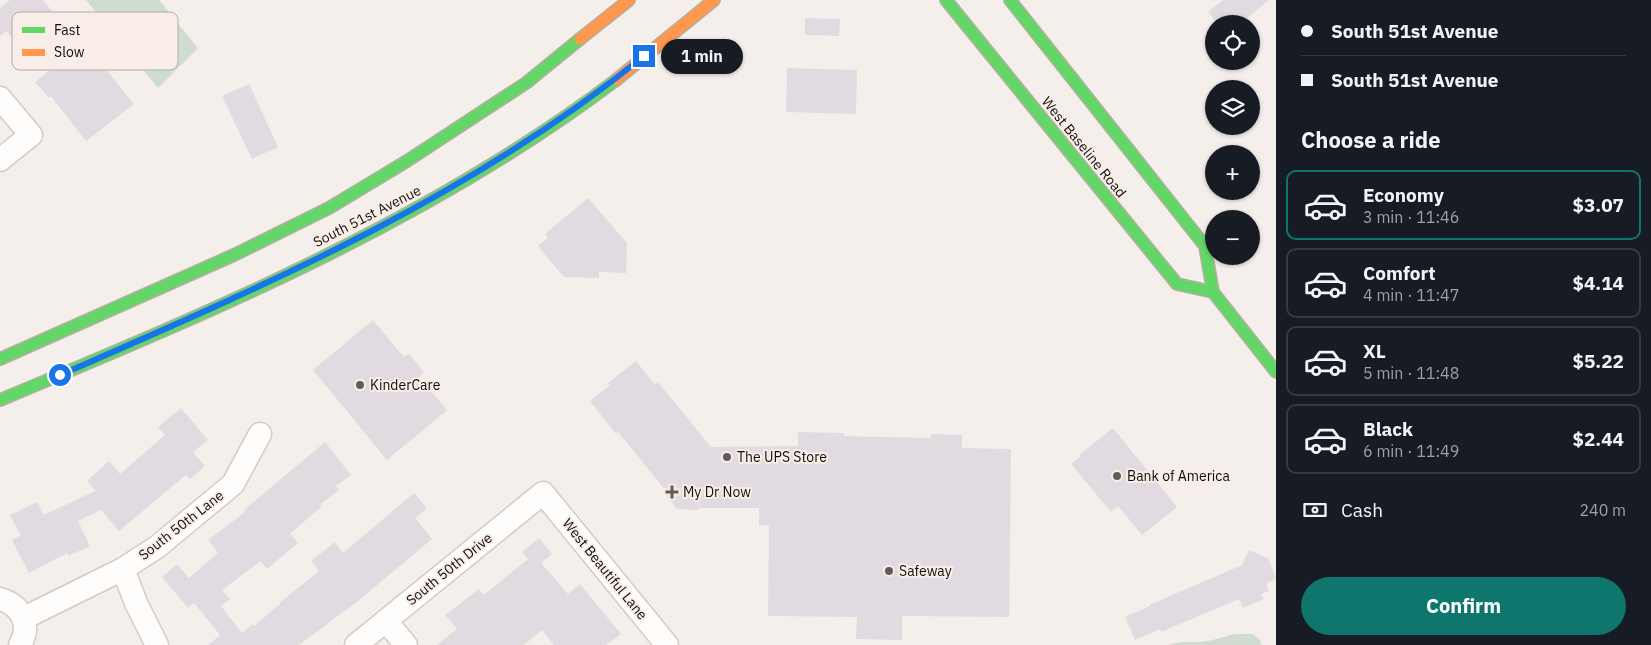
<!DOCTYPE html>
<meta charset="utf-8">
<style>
:root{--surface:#171b24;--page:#242831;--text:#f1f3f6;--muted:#9ea1a6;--line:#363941;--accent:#0f766e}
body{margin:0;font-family:"IBM Plex Sans",sans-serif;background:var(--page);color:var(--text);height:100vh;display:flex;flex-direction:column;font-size:19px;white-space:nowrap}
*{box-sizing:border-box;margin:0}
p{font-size:16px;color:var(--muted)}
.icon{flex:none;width:28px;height:28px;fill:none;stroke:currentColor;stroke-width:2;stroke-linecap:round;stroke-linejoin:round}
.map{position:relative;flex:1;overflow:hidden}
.panel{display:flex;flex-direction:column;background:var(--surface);width:375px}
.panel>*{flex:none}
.banner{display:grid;align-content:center;height:110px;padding:0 25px;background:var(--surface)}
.controls{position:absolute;left:1205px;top:15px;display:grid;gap:10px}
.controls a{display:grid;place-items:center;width:55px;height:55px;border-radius:50%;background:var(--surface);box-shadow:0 1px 4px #0004;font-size:25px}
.end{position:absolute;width:22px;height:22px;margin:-11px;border:6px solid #1a73e8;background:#fff;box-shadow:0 0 0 2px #fff}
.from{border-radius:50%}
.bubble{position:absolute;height:35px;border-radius:18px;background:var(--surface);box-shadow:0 1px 4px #0004;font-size:16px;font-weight:800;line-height:35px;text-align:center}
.banner b{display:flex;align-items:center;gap:18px;height:48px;font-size:19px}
.banner b+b{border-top:1px solid var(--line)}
.banner i{width:12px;height:12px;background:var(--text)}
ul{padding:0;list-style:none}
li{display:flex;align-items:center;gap:15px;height:70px;margin:0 10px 8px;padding:0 15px;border:2px solid var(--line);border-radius:10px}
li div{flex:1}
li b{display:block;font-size:19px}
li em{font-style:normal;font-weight:800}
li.selected{border-color:var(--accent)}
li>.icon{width:45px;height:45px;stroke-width:1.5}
h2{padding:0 25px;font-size:22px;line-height:60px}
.pay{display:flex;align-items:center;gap:12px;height:55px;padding:0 25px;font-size:19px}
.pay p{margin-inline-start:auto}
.primary-button{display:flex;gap:10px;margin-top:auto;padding:10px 25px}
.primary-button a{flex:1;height:58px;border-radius:30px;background:var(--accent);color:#fff;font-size:20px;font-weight:800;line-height:58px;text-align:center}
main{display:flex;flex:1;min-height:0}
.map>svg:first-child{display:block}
.green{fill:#d0dccf}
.building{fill:#e1dbe1}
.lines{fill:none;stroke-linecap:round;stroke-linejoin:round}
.street-casing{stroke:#d0ccc9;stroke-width:25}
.fast-casing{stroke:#b6aea0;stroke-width:14}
.slow-casing{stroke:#b6aea0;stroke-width:14}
.street{stroke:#fefdfc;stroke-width:22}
.fast{stroke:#63d668;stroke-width:11}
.slow{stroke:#ff974d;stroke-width:11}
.route{stroke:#1a73e8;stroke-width:6}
.poi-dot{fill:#605c59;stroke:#f9eee7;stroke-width:2}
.labels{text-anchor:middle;stroke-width:4;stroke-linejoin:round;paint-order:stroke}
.street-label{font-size:14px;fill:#100d0b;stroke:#f9eee7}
.poi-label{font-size:14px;fill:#100d0b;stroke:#f9eee7;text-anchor:start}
.key{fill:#f9eee7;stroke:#b3aaa5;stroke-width:1}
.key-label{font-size:14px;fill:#100d0b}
</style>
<main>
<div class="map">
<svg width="1276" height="645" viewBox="0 0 1276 645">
<rect width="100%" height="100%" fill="#f5efeb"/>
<!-- green -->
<g class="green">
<path d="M86,0h73l39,48 -40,40z"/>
<path d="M1233,634h20l7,6 2,5h-94c11,-4 21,-3 33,-3 11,-1 22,-5 32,-8z"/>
</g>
<!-- building -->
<g class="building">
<path d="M10,0h33l39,48 4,-3 48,59 -48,37 -35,-45 -2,2 -14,-16 15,-12 -22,-27 -8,6 -13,-18 -7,5v-28z"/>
<path d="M1223,0h46l-29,24h-22l-10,-12z"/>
<path d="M805,18l35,1 -1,17 -34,-1z"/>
<path d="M787,68l70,2 -1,44 -70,-2z"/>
<path d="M249,84l29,63 -26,12 -30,-63z"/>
<path d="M588,198l39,45 -1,30 -27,-1v6l-35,-1 -26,-31 10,-8 -3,-4z"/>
<path d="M373,320l31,37 5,-3 15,18 -5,5 28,33 -60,50 -74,-90z"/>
<path d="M636,361l19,24 3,-3 53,65 87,-1v-14l46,1v3l87,2v-4l31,1v13l49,1 -2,168 -107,-1v24l-46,-1 1,-22 -89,-1 1,-91 -10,1v-18h-61v2l-21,-1 -12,-15 2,-2 -49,-60 -2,2 -26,-33 20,-16 -2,-2z"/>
<path d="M181,408l27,32 -15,12 12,14 -15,13 -4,-4 -67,56 -18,-21 -23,11 12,25 -22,10 -1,-3 -38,20 -17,-33 9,-5 -11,-20 27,-13 7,13 51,-24 -8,-10 22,-20 11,13 45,-39 -7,-8z"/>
<path d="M1113,428l64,79 -35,28 -24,-29 -7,6 -40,-48 9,-7 -1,-2z"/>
<path d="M325,442l26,33 -15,11 3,4 -18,14 1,2 -32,28 8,9 -31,26 -6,-8 -39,29 8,9 -9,7 21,27 11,-9 1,2 26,-22 -1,-1 40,-32 -8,-10 24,-19 8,11 71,-60 13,15 -12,10 17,21 -74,62 -59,44h-91l12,-10 -26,-32 -6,5 -26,-31 15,-13 12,14 29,-25 -10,-13 37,-28 -1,-2z"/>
<path d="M539,538l13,16 -11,9 27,31 12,-10 41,50 -15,11h-52l-12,-15 -18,15h-87l20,-16 -12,-14 34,-26 5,6 44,-36 -6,-7z"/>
<path d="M1249,550l19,8 8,20 -10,6 3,7 -8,3 3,5 -21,9 -4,-9 -78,33 -1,-3 -25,11 -10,-23 25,-11 -1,-1 93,-40z"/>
</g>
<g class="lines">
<defs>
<g id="street">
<path d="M0,98l31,37 -31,25"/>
<path d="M123,569l13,34 21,42"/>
<path d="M0,599c21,6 32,26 20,46"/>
<path d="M24,618l99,-49 34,-22 76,-63 27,-50"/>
<path d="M386,621l20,24"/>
<path d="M356,645l187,-152 124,152"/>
</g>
<g id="fast">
<path d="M946,0l231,284 36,8"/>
<path d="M1010,0l195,246 8,46 63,80"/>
<path d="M0,359l234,-104 95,-47 78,-47 119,-78 54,-44"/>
<path d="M0,400c213,-89 430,-179 616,-320"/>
</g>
<g id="slow">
<path d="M580,39l49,-39"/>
<path d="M616,80l98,-80"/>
</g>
</defs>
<!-- street casing -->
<use href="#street" class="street-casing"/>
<!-- fast casing -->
<use href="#fast" class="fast-casing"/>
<!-- slow casing -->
<use href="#slow" class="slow-casing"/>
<!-- street -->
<use href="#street" class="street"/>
<!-- fast -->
<use href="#fast" class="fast"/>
<!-- slow -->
<use href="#slow" class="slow"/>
</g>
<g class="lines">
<!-- route -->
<path class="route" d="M60,375c206,-90 408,-176 584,-319"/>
</g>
<!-- markers -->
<g class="poi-dot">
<circle cx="360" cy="385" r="5"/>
<circle cx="727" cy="457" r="5"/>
<circle cx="1117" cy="476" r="5"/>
<path d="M669.5 484.5h5v5h5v5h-5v5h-5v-5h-5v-5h5z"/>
<circle cx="889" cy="571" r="5"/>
</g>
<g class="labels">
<!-- street labels -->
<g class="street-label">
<text transform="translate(1084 147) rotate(51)" y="5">West Baseline Road</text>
<text transform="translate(367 216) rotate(-27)" y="5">South 51st Avenue</text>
<text transform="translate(181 525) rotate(-38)" y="5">South 50th Lane</text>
<text transform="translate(449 569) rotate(-39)" y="5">South 50th Drive</text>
<text transform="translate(605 569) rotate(51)" y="5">West Beautiful Lane</text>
</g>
<!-- poi labels -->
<g class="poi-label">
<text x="370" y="390">KinderCare</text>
<text x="737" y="462">The UPS Store</text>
<text x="1127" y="481">Bank of America</text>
<text x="683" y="497">My Dr Now</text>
<text x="899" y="576">Safeway</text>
</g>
</g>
<!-- legend -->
<rect x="12" y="12" width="166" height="58" rx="8" class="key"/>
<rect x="22" y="27" width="23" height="6" fill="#63d668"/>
<rect x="22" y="49" width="23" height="7" fill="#ff974d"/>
<g class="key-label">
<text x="54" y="35">Fast</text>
<text x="54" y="57">Slow</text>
</g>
</svg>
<div class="controls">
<a><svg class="icon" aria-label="locate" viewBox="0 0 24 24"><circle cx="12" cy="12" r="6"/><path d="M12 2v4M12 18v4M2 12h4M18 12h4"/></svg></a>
<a><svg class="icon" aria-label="layers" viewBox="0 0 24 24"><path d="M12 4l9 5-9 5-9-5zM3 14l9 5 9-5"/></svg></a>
<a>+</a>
<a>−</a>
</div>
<i class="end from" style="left:60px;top:375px"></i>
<i class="end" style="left:644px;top:56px"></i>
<div class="bubble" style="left:661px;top:39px;width:82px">1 min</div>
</div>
<section class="panel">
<div class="banner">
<b><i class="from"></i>South 51st Avenue</b>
<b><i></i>South 51st Avenue</b>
</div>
<h2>Choose a ride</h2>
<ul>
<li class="selected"><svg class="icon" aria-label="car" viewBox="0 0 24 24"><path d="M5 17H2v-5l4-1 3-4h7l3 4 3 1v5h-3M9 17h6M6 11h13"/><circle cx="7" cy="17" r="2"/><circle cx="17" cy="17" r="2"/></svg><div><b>Economy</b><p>3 min · 11:46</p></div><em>$3.07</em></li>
<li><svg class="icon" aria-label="car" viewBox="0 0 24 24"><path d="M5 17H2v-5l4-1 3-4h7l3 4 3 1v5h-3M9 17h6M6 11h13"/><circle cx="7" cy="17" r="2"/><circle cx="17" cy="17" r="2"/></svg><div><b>Comfort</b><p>4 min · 11:47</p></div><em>$4.14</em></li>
<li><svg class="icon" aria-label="car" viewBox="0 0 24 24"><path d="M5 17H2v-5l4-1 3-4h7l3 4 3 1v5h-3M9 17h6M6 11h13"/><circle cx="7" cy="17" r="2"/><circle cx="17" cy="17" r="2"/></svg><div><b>XL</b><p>5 min · 11:48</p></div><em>$5.22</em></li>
<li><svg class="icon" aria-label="car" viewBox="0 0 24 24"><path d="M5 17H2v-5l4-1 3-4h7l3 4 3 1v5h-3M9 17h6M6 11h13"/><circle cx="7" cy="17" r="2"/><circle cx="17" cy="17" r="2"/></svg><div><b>Black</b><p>6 min · 11:49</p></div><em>$2.44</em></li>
</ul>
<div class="pay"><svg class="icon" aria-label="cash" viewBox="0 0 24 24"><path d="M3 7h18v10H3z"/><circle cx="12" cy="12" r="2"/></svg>Cash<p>240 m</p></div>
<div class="primary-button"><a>Confirm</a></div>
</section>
</main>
